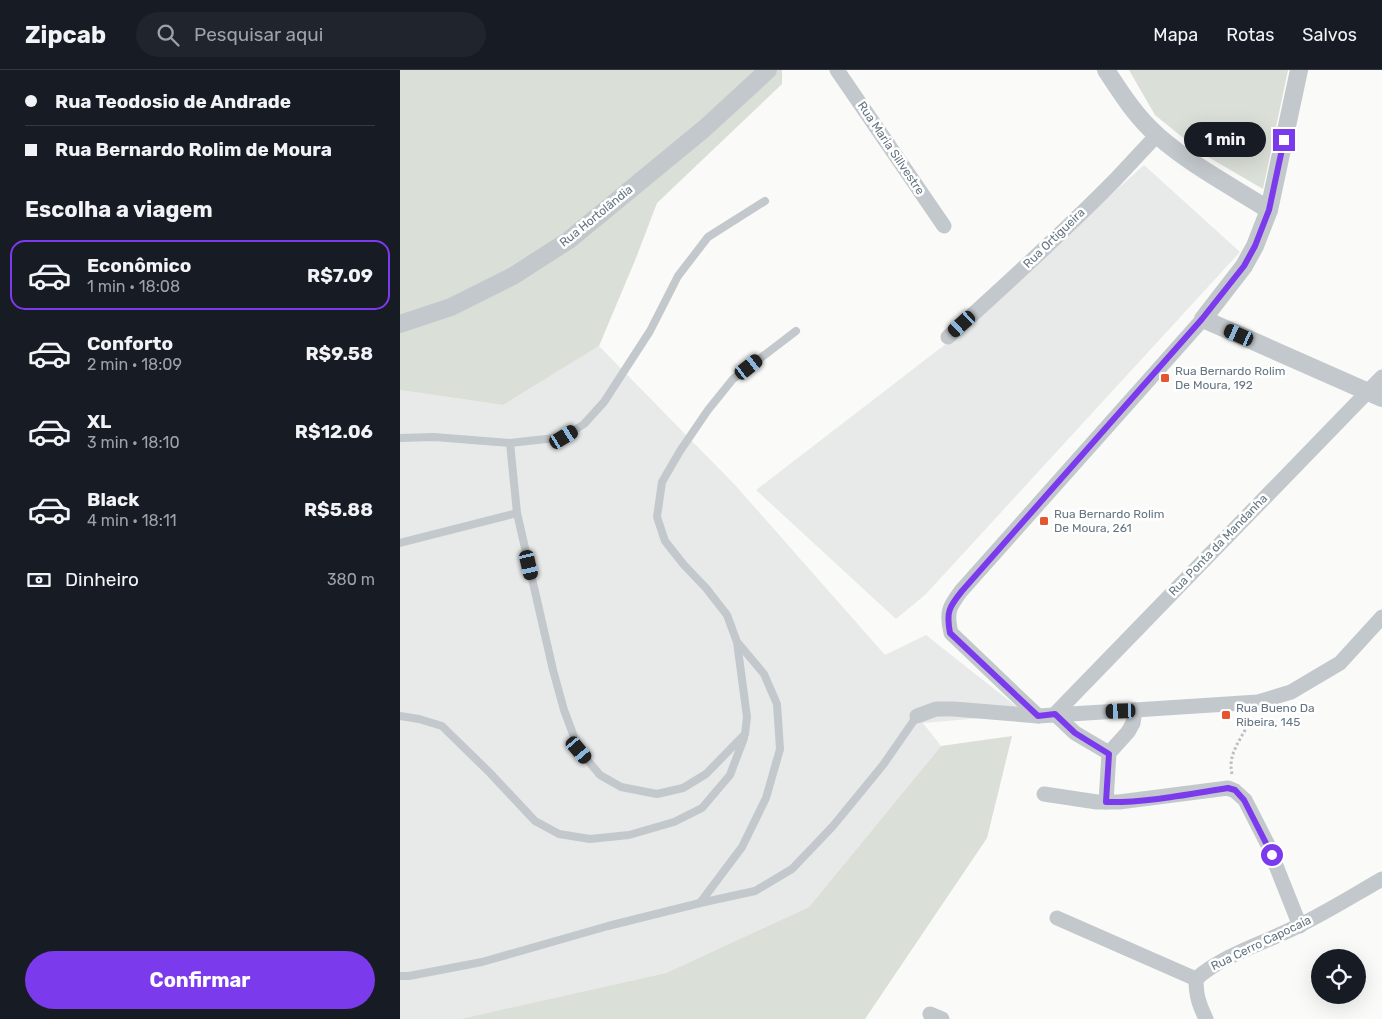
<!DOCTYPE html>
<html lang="pt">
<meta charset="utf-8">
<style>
:root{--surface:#171b24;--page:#20242c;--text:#f1f3f6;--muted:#9ea1a6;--line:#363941;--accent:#7c3aed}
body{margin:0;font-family:Rubik,sans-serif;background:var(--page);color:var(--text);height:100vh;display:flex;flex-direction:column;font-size:19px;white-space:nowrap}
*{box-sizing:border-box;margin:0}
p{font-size:16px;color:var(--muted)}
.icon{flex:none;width:28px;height:28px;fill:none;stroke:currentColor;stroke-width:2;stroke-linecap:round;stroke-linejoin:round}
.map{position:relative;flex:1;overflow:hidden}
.side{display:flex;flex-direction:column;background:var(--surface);width:400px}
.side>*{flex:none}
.banner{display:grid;align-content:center;height:110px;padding:0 25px;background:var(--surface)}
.buttons{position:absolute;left:911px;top:879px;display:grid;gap:10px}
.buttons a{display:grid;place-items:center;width:55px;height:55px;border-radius:50%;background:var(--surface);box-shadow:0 5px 20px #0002;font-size:25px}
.end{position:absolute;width:22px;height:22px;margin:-11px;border:6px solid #7c3aed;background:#fff;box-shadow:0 0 0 2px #fff}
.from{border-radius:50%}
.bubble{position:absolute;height:35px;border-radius:18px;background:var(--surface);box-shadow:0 5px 20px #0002;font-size:16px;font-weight:700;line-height:35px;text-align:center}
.car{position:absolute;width:15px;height:30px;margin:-15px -8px;border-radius:6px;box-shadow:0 0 4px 1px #0007;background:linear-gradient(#222 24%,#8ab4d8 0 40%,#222 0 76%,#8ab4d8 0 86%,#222 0)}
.banner b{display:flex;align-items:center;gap:18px;height:48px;font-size:19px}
.banner b+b{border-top:1px solid var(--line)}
.banner i{width:12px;height:12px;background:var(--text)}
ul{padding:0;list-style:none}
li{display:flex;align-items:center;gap:15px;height:70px;margin:0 10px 8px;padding:0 15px;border:2px solid transparent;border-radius:15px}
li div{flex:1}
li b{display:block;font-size:19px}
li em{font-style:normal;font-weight:700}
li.selected{border-color:var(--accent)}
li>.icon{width:45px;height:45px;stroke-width:1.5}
h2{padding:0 25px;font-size:22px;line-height:60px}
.pay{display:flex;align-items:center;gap:12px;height:55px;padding:0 25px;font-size:19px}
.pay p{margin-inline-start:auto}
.primary-button{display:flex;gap:10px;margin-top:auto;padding:10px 25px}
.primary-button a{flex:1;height:58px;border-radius:30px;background:var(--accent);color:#fff;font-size:20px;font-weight:700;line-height:58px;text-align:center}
header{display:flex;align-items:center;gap:30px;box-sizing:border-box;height:70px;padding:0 25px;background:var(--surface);border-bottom:1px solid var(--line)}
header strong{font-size:24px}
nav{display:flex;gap:28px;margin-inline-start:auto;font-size:18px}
.search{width:350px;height:45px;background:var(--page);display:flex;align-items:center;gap:12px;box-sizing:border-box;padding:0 18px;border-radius:28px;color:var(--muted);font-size:19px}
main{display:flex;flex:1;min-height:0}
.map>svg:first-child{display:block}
.built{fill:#e8e9e9}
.green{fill:#dadfd7}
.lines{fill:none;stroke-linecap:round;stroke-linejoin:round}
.path{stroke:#bbbfc2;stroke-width:3;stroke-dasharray:2.5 2.5;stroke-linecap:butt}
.service{stroke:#c3c8cc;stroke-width:8}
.minor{stroke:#c3c8cc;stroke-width:15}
.tertiary{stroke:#c3c8cc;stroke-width:18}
.route{stroke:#7c3aed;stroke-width:6}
.poi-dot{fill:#e4572e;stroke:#fff;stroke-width:2}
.labels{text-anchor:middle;stroke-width:5;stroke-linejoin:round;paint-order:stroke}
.street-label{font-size:12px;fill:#657683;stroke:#fff}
.poi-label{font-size:12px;fill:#657683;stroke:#fff;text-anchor:start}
</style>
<header>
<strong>Zipcab</strong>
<div class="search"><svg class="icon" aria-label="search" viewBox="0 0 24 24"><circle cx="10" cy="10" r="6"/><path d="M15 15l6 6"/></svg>Pesquisar aqui</div>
<nav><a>Mapa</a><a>Rotas</a><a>Salvos</a></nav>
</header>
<main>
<section class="side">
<div class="banner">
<b><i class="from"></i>Rua Teodosio de Andrade</b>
<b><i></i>Rua Bernardo Rolim de Moura</b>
</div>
<h2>Escolha a viagem</h2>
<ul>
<li class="selected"><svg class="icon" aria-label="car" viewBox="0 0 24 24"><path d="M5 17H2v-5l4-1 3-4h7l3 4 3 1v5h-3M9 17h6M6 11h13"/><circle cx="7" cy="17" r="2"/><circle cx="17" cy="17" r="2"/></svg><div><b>Econômico</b><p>1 min · 18:08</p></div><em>R$7.09</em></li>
<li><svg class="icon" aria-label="car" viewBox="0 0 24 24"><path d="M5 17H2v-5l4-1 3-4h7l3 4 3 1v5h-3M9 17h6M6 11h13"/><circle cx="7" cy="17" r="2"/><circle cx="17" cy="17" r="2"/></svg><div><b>Conforto</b><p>2 min · 18:09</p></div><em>R$9.58</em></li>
<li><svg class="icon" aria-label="car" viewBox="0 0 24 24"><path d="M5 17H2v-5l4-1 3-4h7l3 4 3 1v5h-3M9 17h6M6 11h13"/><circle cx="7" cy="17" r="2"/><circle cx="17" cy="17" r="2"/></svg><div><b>XL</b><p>3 min · 18:10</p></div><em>R$12.06</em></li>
<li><svg class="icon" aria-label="car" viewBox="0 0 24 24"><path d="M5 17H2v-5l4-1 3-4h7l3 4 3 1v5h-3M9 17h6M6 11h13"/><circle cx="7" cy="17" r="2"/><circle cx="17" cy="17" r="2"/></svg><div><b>Black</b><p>4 min · 18:11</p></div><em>R$5.88</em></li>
</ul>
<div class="pay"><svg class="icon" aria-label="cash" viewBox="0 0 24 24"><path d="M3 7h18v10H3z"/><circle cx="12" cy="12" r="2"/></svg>Dinheiro<p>380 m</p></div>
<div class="primary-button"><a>Confirmar</a></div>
</section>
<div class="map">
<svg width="982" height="949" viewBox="0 0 982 949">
<rect width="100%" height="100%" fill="#fafaf8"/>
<!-- built -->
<g class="built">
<path d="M744,95l96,87 -314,342 -30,25 -140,-129 191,-147z"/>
<path d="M199,276l136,139 150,170 41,-20 100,79 -103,9 18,23 -132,161 -143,66 -206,46h-60v-629l103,15z"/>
</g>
<!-- green -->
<g class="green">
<path d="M0,0h382v14l-125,119 -21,55 -37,88 -96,59 -103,-15z"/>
<path d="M729,0h159l-25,119 -60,-35 -48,-39z"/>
<path d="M612,666l-25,102 -122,181h-405l206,-46 143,-66 132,-161z"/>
</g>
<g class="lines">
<!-- path -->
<path class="path" d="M832,704c-5,-22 11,-36 19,-56"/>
<!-- service -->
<g class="service">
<path d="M0,368l34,-1 76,6 54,-6 20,-13 20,-22 46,-71 28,-55 30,-39 57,-36"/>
<path d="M110,373l7,70 36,157 11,40 15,40 21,25 21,12 36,7 26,-6 23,-14 39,-40 2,-17 -10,-75 -10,-27 -21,-27 -22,-23 -19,-24 -8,-24 5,-35 18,-31 28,-41 25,-31 63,-48"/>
<path d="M0,473l117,-30"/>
<path d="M0,646l19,3 23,7 48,47 45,48 24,13 31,5 39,-4 45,-13 28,-14 28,-33 14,-37"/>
<path d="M300,833l42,-56 24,-49 14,-49 -3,-45 -13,-30 -26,-31"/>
<path d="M0,906h9l73,-14 126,-36 92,-23 55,-12 37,-22 41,-43 50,-61 34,-49"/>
</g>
<!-- minor -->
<g class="minor">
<path d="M437,0l107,156"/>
<path d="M548,267c56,-51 113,-102 167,-157 14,-15 28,-30 42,-45"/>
<path d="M517,646l19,-7h18l84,7 97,-6 123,-8 33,-10 49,-29 42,-46"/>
<path d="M638,646l-87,-83c-5,-21 -2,-26 10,-42l242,-272"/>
<path d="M709,683l-34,-20 -20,-19 327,-337"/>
<path d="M644,724l53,8h22l109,-14 7,3 10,9 22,43 33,83"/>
<path d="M706,732l3,-49 19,-21 5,-9 2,-13"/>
<path d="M657,848l139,61c28,-25 69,-36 102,-53 29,-14 56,-31 84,-47"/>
<path d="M796,909c0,17 3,25 10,40"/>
<path d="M530,944l12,5"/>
</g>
<!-- tertiary -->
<g class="tertiary">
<path d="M706,0c15,23 30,47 52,66 33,29 73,50 111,74"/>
<path d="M899,0l-30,140 -14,36 -11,20 -41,53 179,79"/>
<path d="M0,254l51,-17 62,-31 56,-36 136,-112 63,-58"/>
</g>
</g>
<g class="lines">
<!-- route -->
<path class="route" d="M872,785l-28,-55 -9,-10 -7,-2c-39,6 -83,15 -122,14l3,-48 -34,-21 -20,-19 -17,2 -88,-83c-4,-21 -1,-26 12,-42l240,-272 42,-53 11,-20 14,-36 15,-70"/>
</g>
<!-- markers -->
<g class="poi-dot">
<rect x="760" y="303" width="10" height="10" rx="2.5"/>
<rect x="639" y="446" width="10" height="10" rx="2.5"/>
<rect x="821" y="640" width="10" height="10" rx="2.5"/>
</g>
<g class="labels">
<!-- street labels -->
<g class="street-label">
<text transform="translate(491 78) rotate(56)" y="4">Rua Maria Sillvestre</text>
<text transform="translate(196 146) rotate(-39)" y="4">Rua Hortolãndia</text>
<text transform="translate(654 168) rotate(-44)" y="4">Rua Ortigueira</text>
<text transform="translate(818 475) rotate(-46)" y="4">Rua Ponta da Mandanha</text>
<text transform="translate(861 873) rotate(-26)" y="4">Rua Cerro Capocaia</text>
</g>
<!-- poi labels -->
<g class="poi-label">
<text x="775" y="305">Rua Bernardo Rolim<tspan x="775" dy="14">De Moura, 192</tspan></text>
<text x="654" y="448">Rua Bernardo Rolim<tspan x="654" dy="14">De Moura, 261</tspan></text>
<text x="836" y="642">Rua Bueno Da<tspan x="836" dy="14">Ribeira, 145</tspan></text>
</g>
</g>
</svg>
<div class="buttons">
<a><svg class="icon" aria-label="locate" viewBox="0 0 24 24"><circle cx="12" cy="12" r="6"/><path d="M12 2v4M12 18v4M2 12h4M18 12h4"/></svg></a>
</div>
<i class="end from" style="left:872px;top:785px"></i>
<i class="end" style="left:884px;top:70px"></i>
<div class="bubble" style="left:784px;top:52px;width:82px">1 min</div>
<i class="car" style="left:562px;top:254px;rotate:228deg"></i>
<i class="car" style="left:839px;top:265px;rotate:294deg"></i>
<i class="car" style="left:349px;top:297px;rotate:52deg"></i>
<i class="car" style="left:164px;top:367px;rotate:59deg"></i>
<i class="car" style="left:129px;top:495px;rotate:167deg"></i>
<i class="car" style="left:721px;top:641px;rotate:268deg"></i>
<i class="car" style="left:179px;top:680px;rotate:140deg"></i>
</div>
</main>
